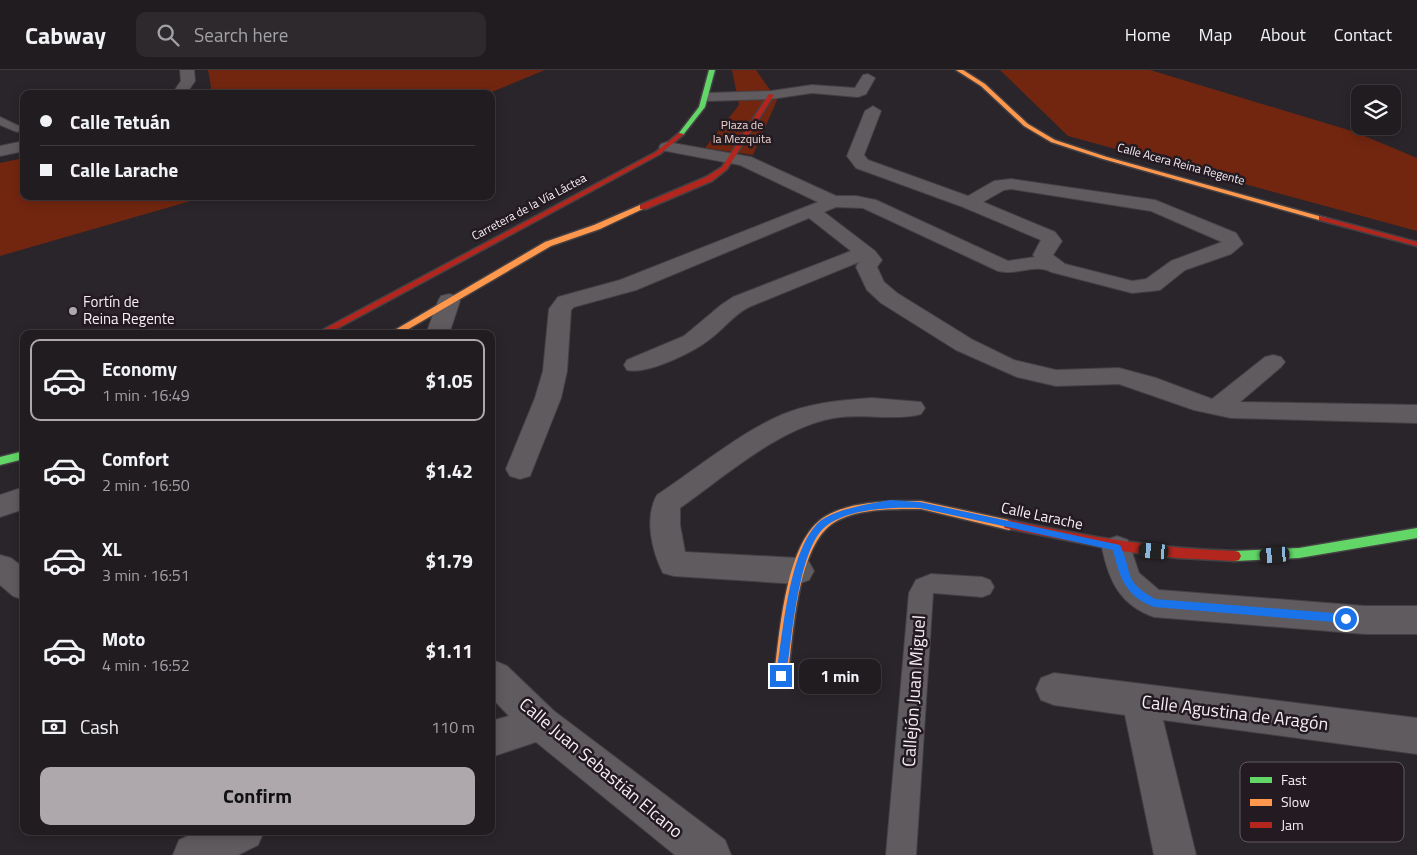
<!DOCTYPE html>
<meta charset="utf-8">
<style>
:root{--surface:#201c20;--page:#2d292d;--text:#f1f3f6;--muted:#a2a1a5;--line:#3d3a3e;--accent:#aea8ad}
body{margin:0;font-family:"Titillium Web",sans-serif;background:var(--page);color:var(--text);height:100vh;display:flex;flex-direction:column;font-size:19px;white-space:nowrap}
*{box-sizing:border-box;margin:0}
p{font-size:16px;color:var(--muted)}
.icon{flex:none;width:28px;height:28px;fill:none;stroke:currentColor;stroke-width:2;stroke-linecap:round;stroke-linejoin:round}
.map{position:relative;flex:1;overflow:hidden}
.side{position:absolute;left:20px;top:260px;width:475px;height:505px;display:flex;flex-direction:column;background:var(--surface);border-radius:10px;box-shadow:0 2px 12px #0003,0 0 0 1px var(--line)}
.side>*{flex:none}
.hud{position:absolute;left:20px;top:20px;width:475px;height:110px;border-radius:10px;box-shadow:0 2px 12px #0003,0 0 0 1px var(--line);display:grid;align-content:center;height:110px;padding:0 20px;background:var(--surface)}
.buttons{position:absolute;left:1351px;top:15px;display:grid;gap:10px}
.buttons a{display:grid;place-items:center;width:50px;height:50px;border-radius:10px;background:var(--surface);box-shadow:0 2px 12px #0003,0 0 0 1px var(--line);font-size:25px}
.end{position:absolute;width:22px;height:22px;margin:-11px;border:6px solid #1a73e8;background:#fff;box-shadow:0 0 0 2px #fff}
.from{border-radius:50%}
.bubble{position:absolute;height:35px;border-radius:10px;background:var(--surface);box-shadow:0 2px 12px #0003,0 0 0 1px var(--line);font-size:16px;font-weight:700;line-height:35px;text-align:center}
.car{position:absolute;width:15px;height:30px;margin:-15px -8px;border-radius:6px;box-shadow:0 0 4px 1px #0007;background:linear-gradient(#222 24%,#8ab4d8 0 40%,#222 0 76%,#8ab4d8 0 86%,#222 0)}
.hud b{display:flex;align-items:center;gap:18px;height:48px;font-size:19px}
.hud b+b{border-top:1px solid var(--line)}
.hud i{width:12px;height:12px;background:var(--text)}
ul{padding:9px 0 0;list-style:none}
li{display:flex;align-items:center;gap:15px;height:82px;margin:0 10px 8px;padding:0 10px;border:2px solid transparent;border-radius:10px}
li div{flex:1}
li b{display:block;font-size:19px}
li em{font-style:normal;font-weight:700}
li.active{border-color:var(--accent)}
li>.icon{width:45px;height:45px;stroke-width:1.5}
.pay{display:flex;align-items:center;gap:12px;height:55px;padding:0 20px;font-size:19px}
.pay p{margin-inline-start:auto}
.cta{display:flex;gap:10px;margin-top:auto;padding:10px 20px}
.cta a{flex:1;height:58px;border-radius:10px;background:var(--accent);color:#111;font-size:20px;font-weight:700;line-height:58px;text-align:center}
header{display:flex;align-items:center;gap:30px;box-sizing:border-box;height:70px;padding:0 25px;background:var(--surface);border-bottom:1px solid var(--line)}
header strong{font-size:24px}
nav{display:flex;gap:28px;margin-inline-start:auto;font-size:18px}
.search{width:350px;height:45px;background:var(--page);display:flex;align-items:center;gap:12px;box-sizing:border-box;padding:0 18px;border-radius:10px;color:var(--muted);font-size:19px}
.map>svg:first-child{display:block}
.green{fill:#722610}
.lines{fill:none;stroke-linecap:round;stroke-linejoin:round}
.lane-casing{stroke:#444044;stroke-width:2}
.street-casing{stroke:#444044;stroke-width:2}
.fast-casing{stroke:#444044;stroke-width:3}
.slow-casing{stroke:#444044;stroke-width:3}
.jam-casing{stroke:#444044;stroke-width:3}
.lane{fill:#605b5f;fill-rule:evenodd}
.street{fill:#605b5f;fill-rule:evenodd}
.fast{fill:#63d668;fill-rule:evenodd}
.slow{fill:#ff974d;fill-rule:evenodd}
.jam{fill:#b3261e;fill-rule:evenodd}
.route{fill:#1a73e8}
.poi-dot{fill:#aea8ad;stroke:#231a22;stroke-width:2}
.labels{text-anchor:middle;stroke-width:5;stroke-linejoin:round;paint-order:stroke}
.far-park-label{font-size:12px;fill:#eed3cc;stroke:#231a22}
.far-street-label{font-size:12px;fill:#f5eff4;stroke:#231a22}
.poi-label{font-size:15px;fill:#f5eff4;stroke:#231a22;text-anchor:start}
.street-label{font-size:15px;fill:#f5eff4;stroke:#231a22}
.near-street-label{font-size:18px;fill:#f5eff4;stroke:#231a22}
.key{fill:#231a22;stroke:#625a61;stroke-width:1}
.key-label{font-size:14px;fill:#f5eff4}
</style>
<header>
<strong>Cabway</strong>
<div class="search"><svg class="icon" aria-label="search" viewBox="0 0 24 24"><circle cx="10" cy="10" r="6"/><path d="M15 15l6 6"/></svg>Search here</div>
<nav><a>Home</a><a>Map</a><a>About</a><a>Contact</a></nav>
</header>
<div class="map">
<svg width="1417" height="785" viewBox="0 0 1417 785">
<rect width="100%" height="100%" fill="#2a252a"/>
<!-- green -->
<g class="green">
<path d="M208,0h337l-58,24h-278l2,-7z"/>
<path d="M732,0h24l21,30 -24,55 -48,-7 34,-43z"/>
<path d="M1000,0h150l205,62 62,26v73l-349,-95z"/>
<path d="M24,88v38h184l-208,60v-93z"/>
</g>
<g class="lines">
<defs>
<g id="lane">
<path d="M0,47l21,10 2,2 -6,3 -17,-7z"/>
<path d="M931,504l51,3 8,3 4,7 -4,7 -8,3 -49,-4 -17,262h-30l23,-262 7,-13z"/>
</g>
<g id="street">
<path d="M180,0h14l1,11 -9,13h-14l9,-13z"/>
<path d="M868,4l7,4 -9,16 -8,3 -46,-4 -41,6 -63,2 -7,-4 7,-4 63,-2 41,-6 43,3 8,-13z"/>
<path d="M873,36l8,5 -17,44 4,5 100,36 26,-15 17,-2 144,21 81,33 7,11 -12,10 -46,16 -25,20 -8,1 -20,2 -81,-21c-15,-9 -36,4 -53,-1l-135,-63 -27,-1 -12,5 51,39 7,9 -5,7 7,15 13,11 76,47 41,20 42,10 63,-2 37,10 56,21 53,-42 8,-2 8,2 4,5 -4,5 -41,35 177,3v18l-186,-5 -37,-8 -75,-26 -63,2 -39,-9 -61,-27 -75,-47 -14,-13 -11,-23 3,-5 -110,45c-16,8 -25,22 -39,32 -16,13 -63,36 -83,31l-3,-5 3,-5 57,-24 37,-31 12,-8 118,-46 -42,-33 -173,72 -62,17 -3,3 -4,61 -6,27 -31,78 -10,3 -10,-3 -4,-7 29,-71 8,-27 6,-62 9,-12 62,-17 198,-78 -78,-37 -79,-15 -2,-3 2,-3 6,-2 84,15 85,39h20l20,4 132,61 27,-4 -2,-2 8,-15 -78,-33 -107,-39 -9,-12 18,-45zM1011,119l140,22 71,31 -51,19 -25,18 -14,2 -67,-17 -12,-9 9,-14 -7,-9 -72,-30 21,-12z"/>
<path d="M24,71v10l-24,5v-10z"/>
<path d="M449,224l8,2 3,5 -11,33h-23l12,-33 3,-5z"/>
<path d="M872,328l49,4 4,6 -4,6c-24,7 -60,-1 -87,4 -54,9 -110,59 -154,90v17l5,27 113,6 11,4 5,9 -5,9 -11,4 -124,-8 -11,-3c-11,-22 -19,-55 -6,-78 38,-25 90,-68 132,-83 27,-10 55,-12 83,-14z"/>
<path d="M24,417v22l-24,8v-22z"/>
<path d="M1117,466l11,4 11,33 20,17 206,16h52v28h-52l-211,-17c-34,-12 -45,-36 -52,-69l4,-8z"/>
<path d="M0,485l11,3 13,10v32l-11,-4 -13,-11z"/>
<path d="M495,591l12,5 47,45 171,129 6,15h-56l-139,-113 -45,15v-36l18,-5 -18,-19v-34z"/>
<path d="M1054,603l363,45v36l-254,-34 33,135h-42l-29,-140 -71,-10 -13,-5 -5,-11 5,-11z"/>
<path d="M199,761h65l-6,14 -20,10h-65l6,-15z"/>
</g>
<g id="fast">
<path d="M709,0h6l-10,37 -22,28h-4v-2l20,-26z"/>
<path d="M24,381v8l-24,6v-8z"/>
<path d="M1417,458v10l-118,20 -64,3 -4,-1 -2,-4 2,-4 4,-1 64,-3z"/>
</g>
<g id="slow">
<path d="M956,0h7l22,14 43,40 27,16 52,17 219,61 -7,2 -216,-61 -52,-17 -27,-16 -43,-40z"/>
<path d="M640,135l7,2 -47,22 -49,17 -151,88h-12l157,-92 49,-17z"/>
<path d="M897,431h24l88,19 4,2 2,3 -2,3 -4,2 -88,-21c-28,0 -62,-1 -86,13 -38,22 -42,114 -47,154l-2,5 -5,1 -5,-1 -2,-5c6,-42 11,-137 52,-160 21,-12 47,-14 71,-15z"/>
</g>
<g id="jam">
<path d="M769,24l5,1 -47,74 -15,12 -66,28h-6v-4l66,-28 16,-10z"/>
<path d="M679,63l5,1 -24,20 -333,180h-12l341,-182z"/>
<path d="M1319,146l98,26v4l-98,-26z"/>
<path d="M1009,450c75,16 149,29 226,31l4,1 2,4 -2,4 -4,1 -57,-3 -57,-7 -116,-23 -2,-3 2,-3z"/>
</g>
</defs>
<!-- lane casing -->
<use href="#lane" class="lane-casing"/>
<!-- street casing -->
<use href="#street" class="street-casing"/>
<!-- fast casing -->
<use href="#fast" class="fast-casing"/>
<!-- slow casing -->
<use href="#slow" class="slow-casing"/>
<!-- jam casing -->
<use href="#jam" class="jam-casing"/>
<!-- lane -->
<use href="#lane" class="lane"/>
<!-- street -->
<use href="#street" class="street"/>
<!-- fast -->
<use href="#fast" class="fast"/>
<!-- slow -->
<use href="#slow" class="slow"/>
<!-- jam -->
<use href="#jam" class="jam"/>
</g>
<!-- route -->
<path class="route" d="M890,430l30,2 200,43c14,30 2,35 35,54l191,15 4,5 -4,4 -192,-16c-29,-11 -34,-29 -41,-57l-193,-42c-27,-1 -72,0 -95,19 -27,22 -33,114 -39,149l-1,4h-8l-1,-4c7,-41 12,-123 42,-153 15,-14 52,-19 72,-23z"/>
<!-- markers -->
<circle class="poi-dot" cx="73" cy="241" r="5"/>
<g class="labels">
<!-- far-park labels -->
<g class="far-park-label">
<text x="742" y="59">Plaza de<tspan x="742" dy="14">la Mezquita</tspan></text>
</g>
<!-- far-street labels -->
<g class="far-street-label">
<text transform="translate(1181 94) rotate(15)" y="4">Calle Acera Reina Regente</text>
<text transform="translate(529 137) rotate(-28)" y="4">Carretera de la Vía Láctea</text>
</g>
<!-- poi labels -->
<g class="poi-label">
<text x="83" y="237">Fortín de<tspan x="83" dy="17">Reina Regente</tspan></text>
</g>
<!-- street labels -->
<g class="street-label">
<text transform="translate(1042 446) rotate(12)" y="5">Calle Larache</text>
</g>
<!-- near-street labels -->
<g class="near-street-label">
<text transform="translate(914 621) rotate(-86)" y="6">Callejón Juan Miguel</text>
<text transform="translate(1235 643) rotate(7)" y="6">Calle Agustina de Aragón</text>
<text transform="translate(601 698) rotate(40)" y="6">Calle Juan Sebastián Elcano</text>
</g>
</g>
<!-- legend -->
<rect x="1240" y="692" width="164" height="80" rx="8" class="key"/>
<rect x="1250" y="707" width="22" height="6" fill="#63d668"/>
<rect x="1250" y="729" width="22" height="7" fill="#ff974d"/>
<rect x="1250" y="752" width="22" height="6" fill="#b3261e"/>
<g class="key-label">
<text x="1281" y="715">Fast</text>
<text x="1281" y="737">Slow</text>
<text x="1281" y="760">Jam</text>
</g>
</svg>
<div class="buttons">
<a><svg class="icon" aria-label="layers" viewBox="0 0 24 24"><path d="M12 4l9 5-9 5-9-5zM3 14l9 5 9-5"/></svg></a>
</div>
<i class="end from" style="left:1346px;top:549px"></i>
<i class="end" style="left:781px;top:606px"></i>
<div class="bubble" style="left:799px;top:589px;width:82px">1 min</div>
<i class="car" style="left:1154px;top:481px;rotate:275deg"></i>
<i class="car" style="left:1275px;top:485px;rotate:265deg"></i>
<div class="hud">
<b><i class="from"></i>Calle Tetuán</b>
<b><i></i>Calle Larache</b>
</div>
<section class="side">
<ul>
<li class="active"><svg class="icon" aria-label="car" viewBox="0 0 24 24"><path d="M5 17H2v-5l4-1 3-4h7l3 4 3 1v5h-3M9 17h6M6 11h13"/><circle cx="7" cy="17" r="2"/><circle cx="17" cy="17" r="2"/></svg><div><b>Economy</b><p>1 min · 16:49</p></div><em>$1.05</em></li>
<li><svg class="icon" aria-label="car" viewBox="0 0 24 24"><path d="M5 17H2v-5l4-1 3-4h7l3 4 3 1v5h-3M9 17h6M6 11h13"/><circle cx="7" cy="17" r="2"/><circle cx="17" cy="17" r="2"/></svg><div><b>Comfort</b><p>2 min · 16:50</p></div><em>$1.42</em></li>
<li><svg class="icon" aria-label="car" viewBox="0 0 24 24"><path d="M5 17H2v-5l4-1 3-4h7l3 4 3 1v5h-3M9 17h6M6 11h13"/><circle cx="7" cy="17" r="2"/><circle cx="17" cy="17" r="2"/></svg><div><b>XL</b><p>3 min · 16:51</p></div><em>$1.79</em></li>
<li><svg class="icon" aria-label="car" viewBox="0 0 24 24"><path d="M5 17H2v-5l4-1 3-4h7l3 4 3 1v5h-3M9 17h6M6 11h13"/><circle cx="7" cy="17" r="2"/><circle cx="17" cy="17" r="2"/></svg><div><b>Moto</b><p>4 min · 16:52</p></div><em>$1.11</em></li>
</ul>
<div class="pay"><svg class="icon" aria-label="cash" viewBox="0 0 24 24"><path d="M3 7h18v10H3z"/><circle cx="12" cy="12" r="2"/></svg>Cash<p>110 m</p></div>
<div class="cta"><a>Confirm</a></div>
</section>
</div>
